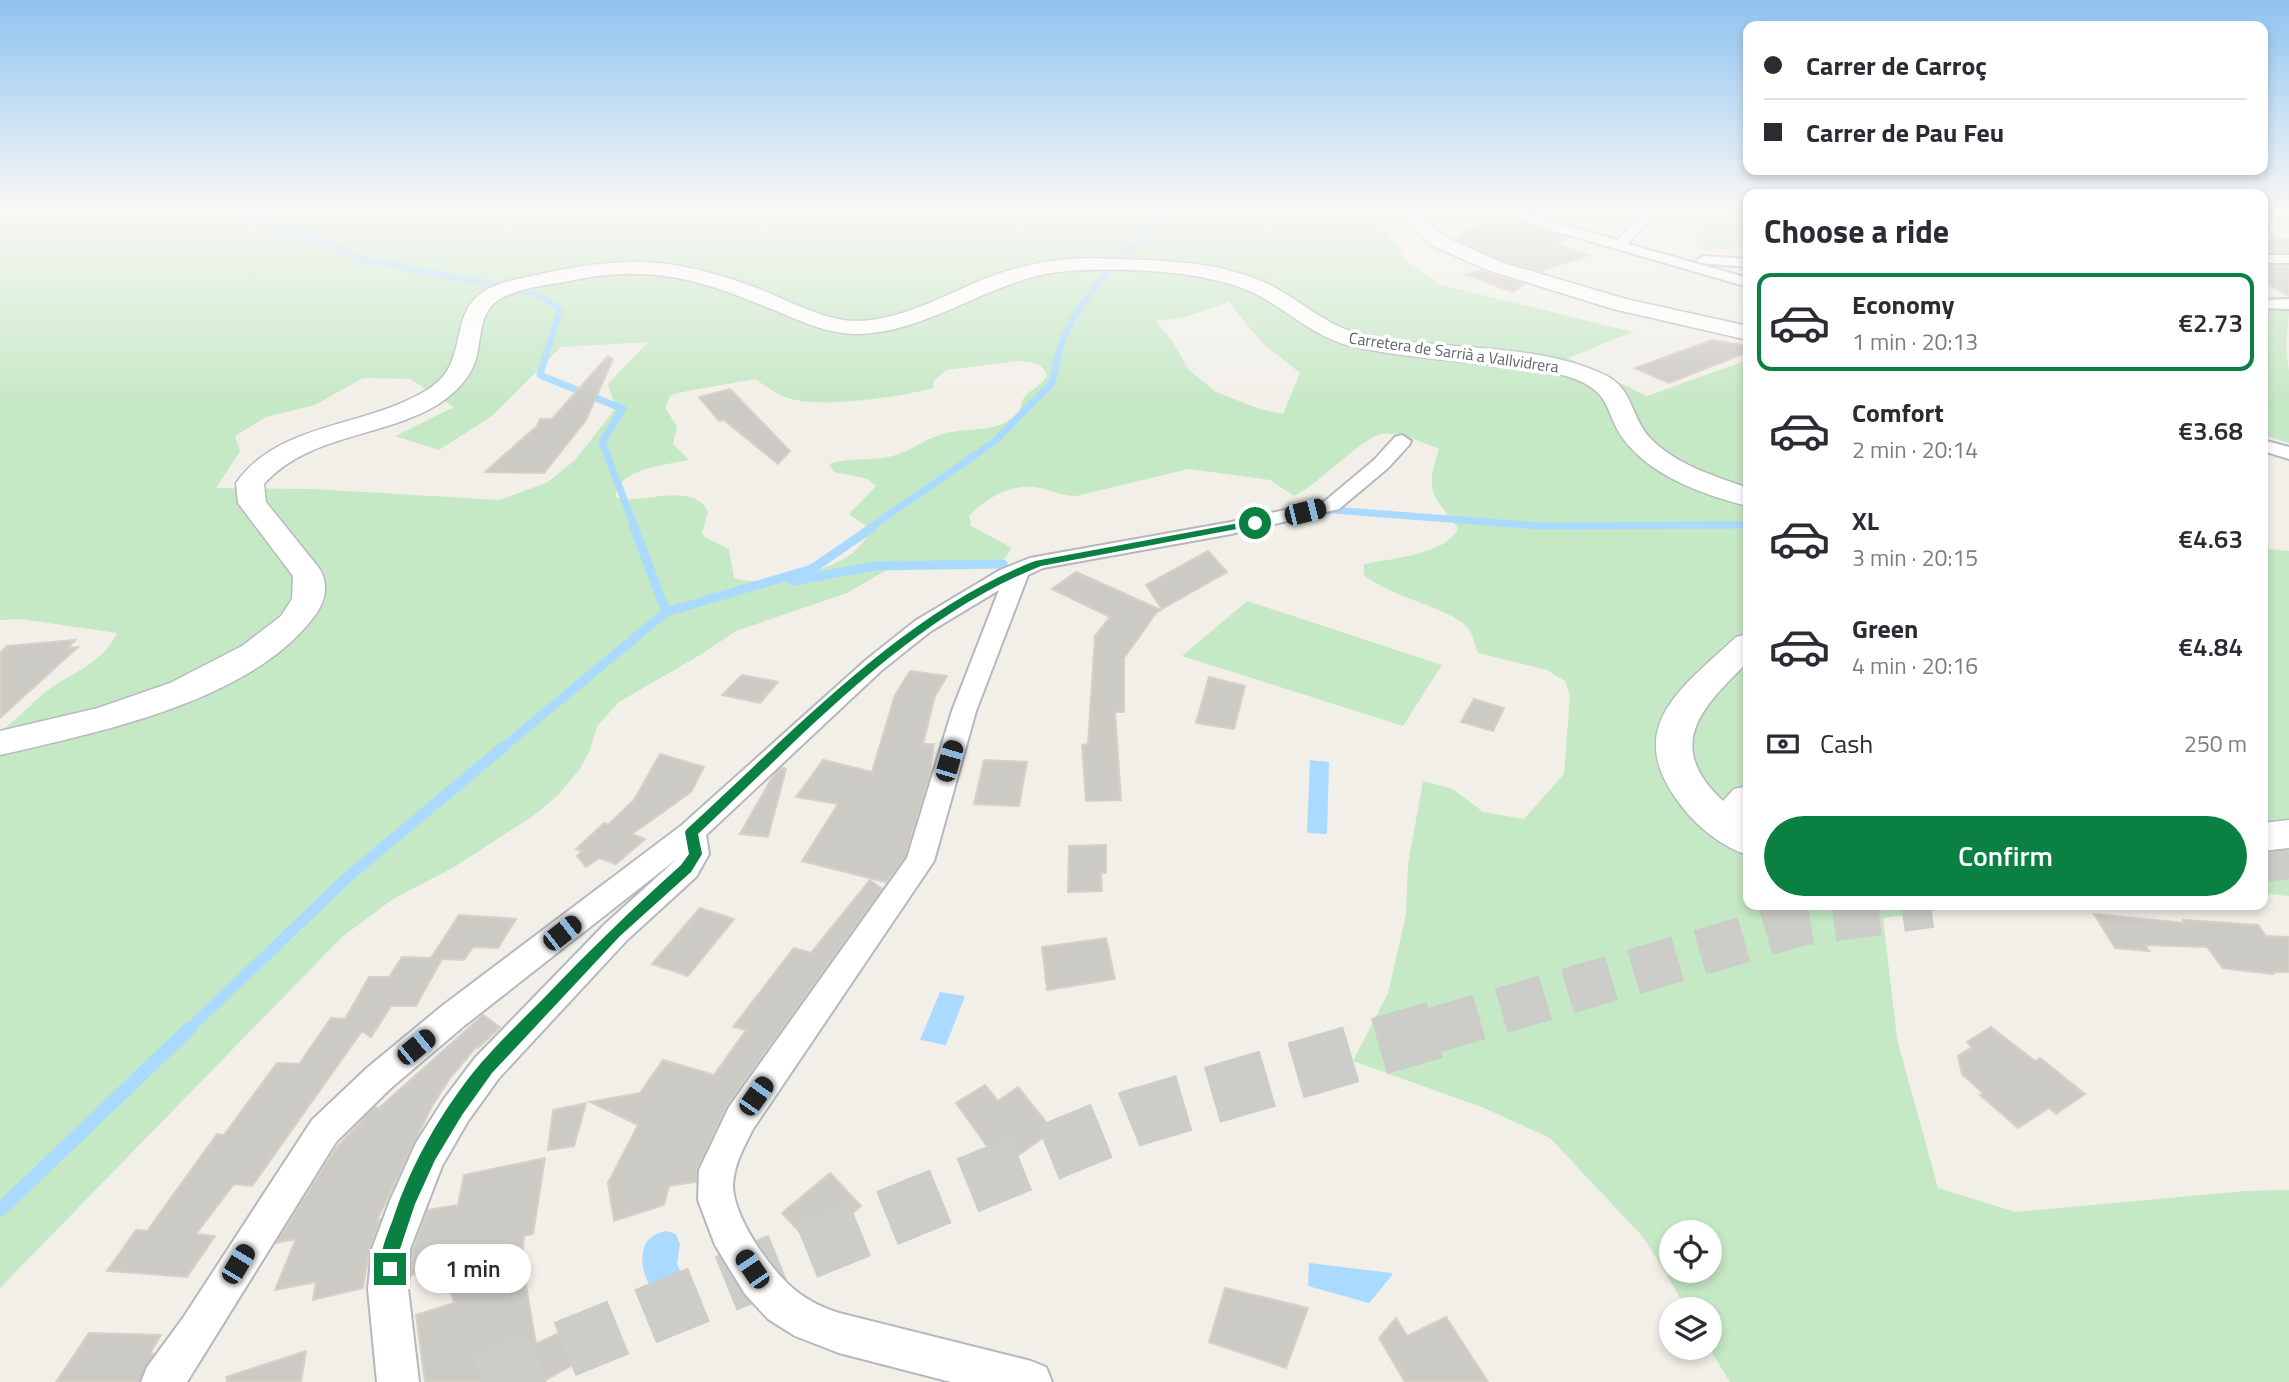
<!DOCTYPE html>
<meta charset="utf-8">
<style>
:root{--surface:#fff;--page:#f7f7f7;--text:#2b2b33;--muted:#7c7c81;--line:#e1e1e2;--accent:#0b8043}
body{margin:0;font-family:"Titillium Web",sans-serif;background:var(--page);color:var(--text);height:100vh;display:flex;flex-direction:column;font-size:26px;white-space:nowrap}
*{box-sizing:border-box;margin:0}
p{font-size:23px;color:var(--muted)}
.icon{flex:none;width:38px;height:38px;fill:none;stroke:currentColor;stroke-width:2;stroke-linecap:round;stroke-linejoin:round}
.map{position:relative;flex:1;overflow:hidden}
.drawer{position:absolute;left:1743px;top:189px;width:525px;height:721px;display:flex;flex-direction:column;background:var(--surface);border-radius:14px;box-shadow:0 4px 10px #0003}
.drawer>*{flex:none}
.top-card{position:absolute;left:1743px;top:21px;width:525px;height:154px;border-radius:14px;box-shadow:0 4px 10px #0003;display:grid;align-content:center;height:154px;padding:0 21px;background:var(--surface)}
.fabs{position:absolute;left:1659px;top:1220px;display:grid;gap:14px}
.fabs a{display:grid;place-items:center;width:63px;height:63px;border-radius:50%;background:var(--surface);box-shadow:0 4px 10px #0003;font-size:35px}
.end{position:absolute;width:32px;height:32px;margin:-16px;border:9px solid #0b8043;background:#fff;box-shadow:0 0 0 4px #fff}
.from{border-radius:50%}
.bubble{position:absolute;height:49px;border-radius:24px;background:var(--surface);box-shadow:0 4px 10px #0003;font-size:23px;font-weight:600;line-height:49px;text-align:center}
.car{position:absolute;width:21px;height:42px;margin:-21px -10px;border-radius:9px;box-shadow:0 0 5px 2px #0007;background:linear-gradient(#222 24%,#8ab4d8 0 40%,#222 0 76%,#8ab4d8 0 86%,#222 0)}
.top-card b{display:flex;align-items:center;gap:24px;height:66px;font-size:26px}
.top-card b+b{border-top:2px solid var(--line)}
.top-card i{width:18px;height:18px;background:var(--text)}
ul{padding:0;list-style:none}
li{display:flex;align-items:center;gap:21px;height:98px;margin:0 14px 10px;padding:0 7px;border:4px solid transparent;border-radius:14px}
li div{flex:1}
li b{display:block;font-size:26px}
li em{font-style:normal;font-weight:600}
li.on{border-color:var(--accent)}
li>.icon{width:63px;height:63px;stroke-width:1.5}
h2{padding:0 21px;font-size:32px;line-height:84px}
.pay{display:flex;align-items:center;gap:18px;height:77px;padding:0 21px;font-size:26px}
.pay p{margin-inline-start:auto}
.primary-button{display:flex;gap:14px;margin-top:auto;padding:14px 21px}
.primary-button a{flex:1;height:80px;border-radius:42px;background:var(--accent);color:#fff;font-size:28px;font-weight:600;line-height:80px;text-align:center}
.map>svg:first-child{display:block}
.green{fill:#c5e8c5;fill-rule:evenodd}
.water{fill:#aadaff}
.lines{fill:none;stroke-linecap:round;stroke-linejoin:round}
.stream-far4{stroke:#aadaff;stroke-width:6}
.stream-far3{stroke:#aadaff;stroke-width:7}
.stream-far2{stroke:#aadaff;stroke-width:9}
.stream-far1{stroke:#aadaff;stroke-width:11}
.stream{stroke:#aadaff;stroke-width:14}
.building{fill:#cccac5;stroke:#d6d1c6;stroke-width:2}
.trunk-tunnel-far1{stroke:#ccccc8;stroke-width:46;stroke-dasharray:46 23;stroke-linecap:butt}
.trunk-tunnel{stroke:#ccccc8;stroke-width:58;stroke-dasharray:58 29;stroke-linecap:butt}
.minor-casing{stroke:#b5b8bc;stroke-width:4}
.secondary-casing{stroke:#b6babf;stroke-width:3}
.minor{fill:#fff;fill-rule:evenodd}
.secondary{fill:#fff;fill-rule:evenodd}
.route{fill:#0b8043}
.labels{text-anchor:middle;stroke-width:7;stroke-linejoin:round;paint-order:stroke}
.far-street-label{font-size:16px;fill:#5f6368;stroke:#fff}
</style>
<div class="map">
<svg width="2289" height="1382" viewBox="0 0 2289 1382">
<rect width="100%" height="100%" fill="#f1efe8"/>
<!-- green -->
<g class="green">
<path d="M0,213h1368l22,23 17,25 34,24 192,47 -65,26 79,38 101,-36v545h226l-91,13 14,121 41,149 77,24 230,-21 44,-1v192h-559l-21,-34 1,-39h-23l-43,-71 -94,-100 -66,-30 -131,-47 35,-68 18,-78 2,-51 15,-83 30,8 30,23 41,7 40,-45 6,-78 -5,-15 -18,-11 -69,-17c-3,-8 -5,-19 -11,-26 -14,-18 -77,-30 -103,-52v-11c26,-5 84,-10 94,-36 -27,-35 -33,-36 -19,-79 -18,-7 -37,-17 -57,-15 -18,2 -64,51 -88,62l-24,-16 -81,-11 -113,27c-13,0 -21,-4 -32,-7 -28,-8 -57,7 -75,27l2,10 41,22 -8,11 -44,7 -65,-1 -48,28 -111,38 -36,24 -81,47 -22,24 -7,24 -10,19 -23,27 -24,20 -79,51 -61,32 -51,38 -342,351v-557c16,-10 28,-24 42,-36 25,-22 60,-29 75,-62l-96,-14 -21,1zM1229,302l33,41 38,30 -17,41 -23,-5 -44,-17 -27,-22 -16,-28 -17,-21 29,-4zM648,342l-40,42 8,24 -41,52 -27,22 -48,18 -188,-11 -96,-1 24,-37 -5,-15 31,-19 49,-12 48,-27 47,1 44,28 -59,29 44,14 53,-34 69,-69zM1017,361c13,1 24,1 30,13 -5,16 -26,16 -26,34 -21,30 -55,16 -84,28 -19,7 -34,20 -55,22 -18,2 -35,0 -53,6l5,8 34,7 8,7 -27,28 22,16c-7,14 -20,27 -35,33 -22,10 -80,24 -102,15l-5,-29 -24,-12 -3,-4 6,-21c-15,-33 -70,-5 -92,-15 1,-29 51,-32 73,-37l-16,-16 4,-18 -12,-18 5,-12 7,-3 78,-14c10,7 21,15 33,19 32,11 112,-1 145,-10l1,-8 13,-10zM1671,1232h39v38h-39z"/>
<path d="M1708,213h40v35l-40,2 -12,-4 -1,-20z"/>
<path d="M2263,308l26,2 -3,36 3,26v71l-26,-8z"/>
<path d="M2263,548l26,3v345l-26,-3z"/>
<path d="M1247,601l195,64 -39,61 -221,-70z"/>
</g>
<!-- water -->
<g class="water">
<path d="M1310,760l19,2 -2,72 -20,-1z"/>
<path d="M940,992l25,4 -19,49 -26,-5z"/>
<path d="M667,1231l9,3 4,10 -3,20 10,21 -11,14 -10,3c-25,-14 -38,-66 1,-71z"/>
<path d="M1309,1263l82,10 2,1 -24,29 -61,-17z"/>
</g>
<g class="lines">
<!-- stream-far4 -->
<g class="stream-far4">
<path d="M256,220l29,14 41,8 35,17 139,27"/>
<path d="M1118,261l52,-48"/>
<path d="M522,291l18,5 20,13 -13,44"/>
<path d="M1059,353c6,-29 31,-61 51,-83"/>
</g>
<!-- stream-far3 -->
<g class="stream-far3">
<path d="M547,351l-7,24 83,34 -21,33 33,86"/>
<path d="M1323,512l10,-2 206,16 209,-1"/>
<path d="M870,528l125,-87 57,-58 7,-32"/>
</g>
<!-- stream-far2 -->
<g class="stream-far2">
<path d="M634,527l32,85"/>
<path d="M792,581l83,-15 128,-2"/>
<path d="M500,750l166,-138 146,-43 61,-42"/>
</g>
<!-- stream-far1 -->
<path class="stream-far1" d="M188,1030l162,-155 152,-127"/>
<!-- stream -->
<path class="stream" d="M0,1210l190,-182"/>
</g>
<!-- building -->
<g class="building">
<path d="M1488,217l81,21 -15,5 36,12 -50,16 -38,-11 -46,-21z"/>
<path d="M2263,238l26,1v13h-26z"/>
<path d="M2263,266h26v30l-26,-14z"/>
<path d="M1481,270l5,3 38,11 -11,8 -47,-17z"/>
<path d="M1712,340l36,6v6l-79,31 -34,-15z"/>
<path d="M608,356l5,3 -27,61 -42,53 -59,-1 52,-46 3,-7h12z"/>
<path d="M730,389l60,62 -12,13 -54,-44 -5,1 -20,-24z"/>
<path d="M1208,551l19,21 -65,37 -16,-24z"/>
<path d="M1076,572l85,38 -5,3 -32,45v54h-9l6,88 -35,1 -4,-56 6,-1 7,-108 15,-19 -58,-28z"/>
<path d="M75,640l-7,8 10,-1 -78,71v-65l7,-7z"/>
<path d="M910,671l37,5 -12,20 -12,48h11l-5,34 -24,79 -19,25 -84,-21 36,-57 -42,-7 27,-37 49,12 23,-77z"/>
<path d="M742,675l36,7 -18,21 -38,-8z"/>
<path d="M1209,677l36,9 -11,43 -38,-6z"/>
<path d="M1474,699l30,9 -11,23 -32,-9z"/>
<path d="M660,754l44,13 -13,25 -59,42 13,5 -29,25 -17,-6 -13,9 -9,-11 5,-5 -6,-2 28,-26 4,2 26,-25z"/>
<path d="M984,760l43,2 -8,44 -45,-2z"/>
<path d="M782,767l4,2 -18,68 -28,-3 33,-58z"/>
<path d="M1106,845v28h-5l1,18 -34,1 1,-46z"/>
<path d="M870,880l12,9 -155,216 -30,64 -1,13 -27,4 -5,19 -50,16 -6,-38 30,-58 -48,-23 50,-9 23,-33 51,15 32,-45 -13,-3 61,-79 17,5z"/>
<path d="M700,908l34,11 -46,57 -36,-12z"/>
<path d="M2094,914l91,9 -2,-3 75,5 8,11 23,1v35h-17l1,2 -50,-6 -16,-21 -62,-2 4,6 -34,-3z"/>
<path d="M459,915l57,4 -18,29 -25,-1 -9,13 -22,-1 -26,47h-25l-20,31 -9,-6 -110,155 -18,-2 -38,50 19,2 -28,41 -80,-6 29,-41 11,1 70,-97 7,1 53,-72 22,1 32,-46 14,1 24,-42h20l13,-20 29,1z"/>
<path d="M1106,938l9,41 -68,11 -5,-43z"/>
<path d="M483,1015l17,12 -22,21 -2,-1 -26,31 -18,28 -55,114 3,-1 -10,29 -7,40 -50,12 3,-18 -41,8 21,-51 -20,4 60,-95 39,-41 4,1z"/>
<path d="M1991,1027l44,34 5,-3 45,36 -29,20 -7,-6 -31,20 -38,-33 4,-1 -22,-20 -4,-18 14,-9 -5,-5z"/>
<path d="M985,1085l13,16 20,-14 33,41 14,-12 26,26 -23,19 -24,-24 -42,30 -46,-64z"/>
<path d="M586,1103l-12,43 -26,4 5,-40z"/>
<path d="M545,1158l-12,76 -9,2 -2,26 14,82 54,-26 8,33 -56,31h-117l-9,-67 38,-12 -10,-36 -33,8 2,-25 15,-40 30,-5 6,-30z"/>
<path d="M830,1173l31,33 -47,41 -32,-34z"/>
<path d="M1225,1288l83,20 -22,60 -77,-26z"/>
<path d="M1446,1317l42,65h-83l-26,-44 17,-20 11,18z"/>
<path d="M89,1333l72,2 -11,18 3,1 -14,28h-83z"/>
<path d="M306,1351l-5,31h-74l-1,-5z"/>
</g>
<g class="lines">
<!-- trunk-tunnel-far1 -->
<g class="trunk-tunnel-far1">
<path d="M2263,859l26,-3"/>
<path d="M1435,1030l365,-107 131,-18"/>
</g>
<!-- trunk-tunnel -->
<path class="trunk-tunnel" d="M484,1382l649,-264 308,-90"/>
<defs>
<g id="minor">
<path d="M1502,213h19l96,27 25,-27h13l-27,31 120,34v9l-245,-71z"/>
<rect x="2263" y="255" width="26" height="8"/>
<path d="M1704,256l44,3v8l-49,-4 -2,-3z"/>
<path d="M2289,299v10l-26,-1v-8z"/>
<path d="M1402,435l9,6 -2,4 -21,23 -49,41 -108,25 -188,34 -15,7 -52,136 -42,150 -181,268c-9,18 -19,35 -20,56 0,32 38,86 63,106 13,10 27,17 43,22l192,48 15,6 6,15h-101l-112,-29 -44,-17 -27,-17 -23,-25 -30,-49 -17,-45 1,-30 30,-63 178,-249 45,-147 47,-121 -68,41 -49,39 -176,165 3,19 -13,23 -69,63 -128,138 -31,43 -26,45 -32,83 -2,40 11,93h-42l-9,-93 4,-40 17,-46 27,-60 28,-44 31,-41 130,-134 73,-66 -214,168 -73,62 -55,54 -149,240h-46l6,-15 36,-49 129,-198 55,-52 75,-62 240,-181 184,-165 49,-39 85,-51 30,-12 201,-36 94,-21 49,-41 21,-23z"/>
<path d="M2263,440l26,7v12l-26,-8z"/>
</g>
<g id="secondary">
<path d="M1400,213h19l26,24 56,25 125,37 122,27v14l-135,-31 -126,-39 -56,-25z"/>
<path d="M1091,258c58,3 123,0 177,26 32,15 57,42 93,50 76,18 175,7 244,41 28,13 26,43 45,63 26,27 65,38 98,50v18c-39,-9 -91,-28 -118,-59 -29,-32 -12,-55 -64,-71 -21,-6 -44,-8 -66,-10 -50,-6 -100,-9 -149,-20 -37,-9 -62,-35 -95,-52 -47,-24 -137,-27 -189,-23 -74,6 -133,60 -207,63 -34,1 -65,-16 -96,-28 -71,-29 -118,-41 -195,-25 -23,4 -52,7 -72,20 -19,13 -15,41 -22,61 -7,19 -21,32 -38,43 -55,33 -128,29 -173,79l2,18 53,66c11,17 6,35 -6,50 -64,84 -214,114 -313,137v-24l98,-23 72,-25 72,-37 39,-30 11,-17 1,-23 -55,-73 -2,-20c39,-56 117,-56 174,-84 13,-6 29,-15 37,-28 17,-28 7,-65 41,-82 19,-10 42,-12 62,-17 81,-17 129,-13 207,16 31,12 67,33 100,33 48,-1 92,-29 135,-45 32,-12 65,-17 99,-18z"/>
<path d="M1748,634v28c-46,45 -85,83 -25,139l11,-12 14,-3v69c-26,-8 -52,-29 -68,-51 -59,-77 2,-116 56,-167z"/>
<path d="M2289,820v28l-26,3v-28z"/>
</g>
</defs>
<!-- minor casing -->
<use href="#minor" class="minor-casing"/>
<!-- secondary casing -->
<use href="#secondary" class="secondary-casing"/>
<!-- minor -->
<use href="#minor" class="minor"/>
<!-- secondary -->
<use href="#secondary" class="secondary"/>
</g>
<!-- sky -->
<linearGradient id="sky" x2="0" y2="1"><stop stop-color="#8fc3f1"/><stop offset="0.52" stop-color="#f9f8f5"/><stop offset="1" stop-color="#f9f8f5" stop-opacity="0"/></linearGradient>
<rect width="2289" height="406" fill="url(#sky)"/>
<!-- route -->
<path class="route" d="M1255,520l4,3 -1,2 -217,41c-133,52 -240,172 -343,268l4,20 -11,18 -71,64 -128,137 -30,42 -27,45 -20,44 -15,45 -4,26 -6,3 -7,-3c-7,-17 4,-39 10,-56 18,-55 50,-111 88,-156 20,-23 42,-44 63,-65 44,-46 89,-90 137,-133l8,-11 -4,-22 2,-3c104,-95 215,-216 348,-268z"/>
<g class="labels">
<!-- far-street labels -->
<g class="far-street-label">
<text transform="translate(1454 352) rotate(8)" y="6">Carretera de Sarrià a Vallvidrera</text>
</g>
</g>
</svg>
<div class="fabs">
<a><svg class="icon" aria-label="locate" viewBox="0 0 24 24"><circle cx="12" cy="12" r="6"/><path d="M12 2v4M12 18v4M2 12h4M18 12h4"/></svg></a>
<a><svg class="icon" aria-label="layers" viewBox="0 0 24 24"><path d="M12 4l9 5-9 5-9-5zM3 14l9 5 9-5"/></svg></a>
</div>
<i class="end from" style="left:1255px;top:523px"></i>
<i class="end" style="left:390px;top:1269px"></i>
<div class="bubble" style="left:415px;top:1244px;width:116px">1 min</div>
<i class="car" style="left:1305px;top:512px;rotate:76deg"></i>
<i class="car" style="left:949px;top:761px;rotate:16deg"></i>
<i class="car" style="left:562px;top:933px;rotate:52deg"></i>
<i class="car" style="left:416px;top:1047px;rotate:51deg"></i>
<i class="car" style="left:756px;top:1096px;rotate:35deg"></i>
<i class="car" style="left:238px;top:1264px;rotate:31deg"></i>
<i class="car" style="left:752px;top:1269px;rotate:326deg"></i>
<div class="top-card">
<b><i class="from"></i>Carrer de Carroç</b>
<b><i></i>Carrer de Pau Feu</b>
</div>
<section class="drawer">
<h2>Choose a ride</h2>
<ul>
<li class="on"><svg class="icon" aria-label="car" viewBox="0 0 24 24"><path d="M5 17H2v-5l4-1 3-4h7l3 4 3 1v5h-3M9 17h6M6 11h13"/><circle cx="7" cy="17" r="2"/><circle cx="17" cy="17" r="2"/></svg><div><b>Economy</b><p>1 min · 20:13</p></div><em>€2.73</em></li>
<li><svg class="icon" aria-label="car" viewBox="0 0 24 24"><path d="M5 17H2v-5l4-1 3-4h7l3 4 3 1v5h-3M9 17h6M6 11h13"/><circle cx="7" cy="17" r="2"/><circle cx="17" cy="17" r="2"/></svg><div><b>Comfort</b><p>2 min · 20:14</p></div><em>€3.68</em></li>
<li><svg class="icon" aria-label="car" viewBox="0 0 24 24"><path d="M5 17H2v-5l4-1 3-4h7l3 4 3 1v5h-3M9 17h6M6 11h13"/><circle cx="7" cy="17" r="2"/><circle cx="17" cy="17" r="2"/></svg><div><b>XL</b><p>3 min · 20:15</p></div><em>€4.63</em></li>
<li><svg class="icon" aria-label="car" viewBox="0 0 24 24"><path d="M5 17H2v-5l4-1 3-4h7l3 4 3 1v5h-3M9 17h6M6 11h13"/><circle cx="7" cy="17" r="2"/><circle cx="17" cy="17" r="2"/></svg><div><b>Green</b><p>4 min · 20:16</p></div><em>€4.84</em></li>
</ul>
<div class="pay"><svg class="icon" aria-label="cash" viewBox="0 0 24 24"><path d="M3 7h18v10H3z"/><circle cx="12" cy="12" r="2"/></svg>Cash<p>250 m</p></div>
<div class="primary-button"><a>Confirm</a></div>
</section>
</div>
